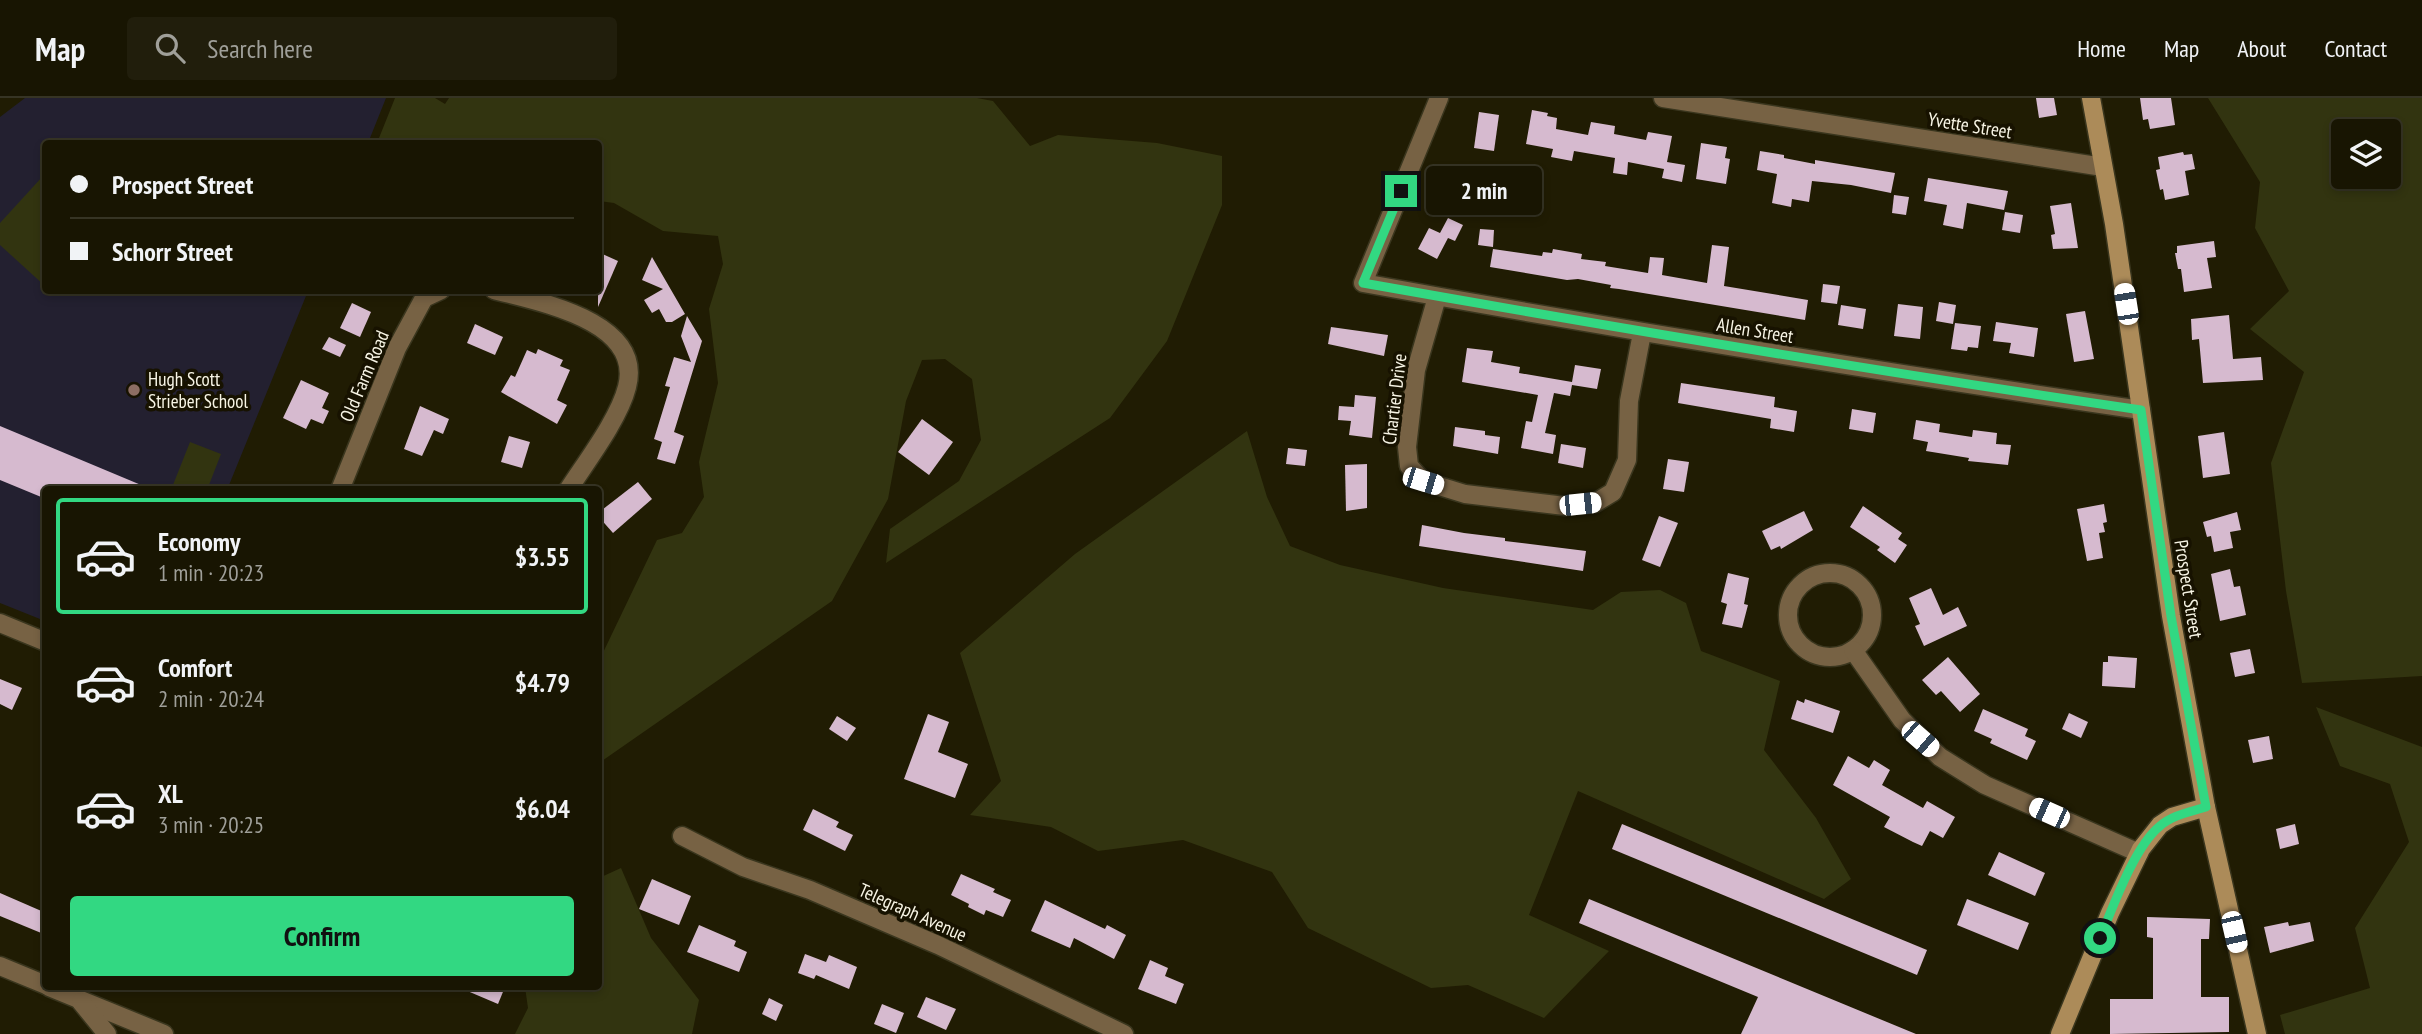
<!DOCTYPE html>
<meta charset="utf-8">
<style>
:root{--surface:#181502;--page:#211e0c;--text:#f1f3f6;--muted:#9f9f99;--line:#363424;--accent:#32d882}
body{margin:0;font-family:"PT Sans Narrow",sans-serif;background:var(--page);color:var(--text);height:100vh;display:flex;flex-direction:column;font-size:26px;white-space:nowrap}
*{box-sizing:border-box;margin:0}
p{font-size:23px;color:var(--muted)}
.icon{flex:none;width:38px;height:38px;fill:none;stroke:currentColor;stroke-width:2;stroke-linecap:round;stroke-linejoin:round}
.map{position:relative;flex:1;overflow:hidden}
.panel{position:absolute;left:42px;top:388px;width:560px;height:504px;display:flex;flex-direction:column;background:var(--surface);border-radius:7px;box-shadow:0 4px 10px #0003,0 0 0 2px var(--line)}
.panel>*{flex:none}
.hud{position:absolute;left:42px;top:42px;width:560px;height:154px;border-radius:7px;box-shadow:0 4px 10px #0003,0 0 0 2px var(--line);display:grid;align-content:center;height:154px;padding:0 28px;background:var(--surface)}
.fabs{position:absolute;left:2331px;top:21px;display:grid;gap:14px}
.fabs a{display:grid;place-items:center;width:70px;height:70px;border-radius:7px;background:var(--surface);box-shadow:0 4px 10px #0003,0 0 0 2px var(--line);font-size:35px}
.end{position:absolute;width:32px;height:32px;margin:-16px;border:9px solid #32d882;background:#111;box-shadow:0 0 0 4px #111}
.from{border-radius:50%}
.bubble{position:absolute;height:49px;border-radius:7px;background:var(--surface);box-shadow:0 4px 10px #0003,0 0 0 2px var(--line);font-size:23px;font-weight:700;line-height:49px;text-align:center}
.car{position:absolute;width:21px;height:42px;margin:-21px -10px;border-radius:9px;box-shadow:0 0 5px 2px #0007;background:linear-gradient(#fff 24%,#345 0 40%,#fff 0 76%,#345 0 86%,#fff 0)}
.hud b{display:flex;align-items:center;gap:24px;height:66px;font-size:26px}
.hud b+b{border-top:2px solid var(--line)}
.hud i{width:18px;height:18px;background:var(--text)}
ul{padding:12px 0 0;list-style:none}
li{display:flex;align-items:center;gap:21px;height:116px;margin:0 14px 10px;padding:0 14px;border:4px solid transparent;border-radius:7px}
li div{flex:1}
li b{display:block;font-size:26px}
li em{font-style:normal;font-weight:700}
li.selected{border-color:var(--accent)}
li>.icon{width:63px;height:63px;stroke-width:1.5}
.primary-button{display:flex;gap:14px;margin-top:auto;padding:14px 28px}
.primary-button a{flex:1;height:80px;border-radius:7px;background:var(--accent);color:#111;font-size:28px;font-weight:700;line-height:80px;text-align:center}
header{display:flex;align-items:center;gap:42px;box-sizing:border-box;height:98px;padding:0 35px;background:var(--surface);border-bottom:2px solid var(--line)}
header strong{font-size:33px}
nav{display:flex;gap:38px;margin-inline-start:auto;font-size:24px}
.search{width:490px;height:63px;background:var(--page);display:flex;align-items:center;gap:18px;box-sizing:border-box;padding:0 24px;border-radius:7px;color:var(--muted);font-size:26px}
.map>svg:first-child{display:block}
.commercial{fill:#232030}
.green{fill:#323410;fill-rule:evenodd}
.building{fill:#d6bacf}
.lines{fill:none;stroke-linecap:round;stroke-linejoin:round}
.street-casing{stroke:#3a361e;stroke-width:21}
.secondary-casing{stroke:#3a361e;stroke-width:21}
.street{stroke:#776244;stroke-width:18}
.secondary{stroke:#ac8b59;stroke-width:18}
.route{stroke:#32d882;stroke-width:9}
.education-dot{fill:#8d6e63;stroke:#171200;stroke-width:2.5}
.labels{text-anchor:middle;stroke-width:7;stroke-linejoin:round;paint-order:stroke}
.street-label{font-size:19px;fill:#f8f5e5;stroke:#171200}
.poi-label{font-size:19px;fill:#f8f5e5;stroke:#171200;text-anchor:start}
</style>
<header>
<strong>Map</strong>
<div class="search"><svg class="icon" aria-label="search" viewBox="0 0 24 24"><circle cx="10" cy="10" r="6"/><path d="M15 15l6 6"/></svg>Search here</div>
<nav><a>Home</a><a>Map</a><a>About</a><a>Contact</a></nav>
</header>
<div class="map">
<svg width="2422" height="936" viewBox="0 0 2422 936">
<rect width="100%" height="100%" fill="#201c03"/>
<!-- commercial -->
<path class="commercial" d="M25,0h361l-18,45 -322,1v146l262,1 -81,199h-181l-1,131 -45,-18v-486z"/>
<!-- green -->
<g class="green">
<path d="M395,0h40l10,6 4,-6h528l16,3 37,45 28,-11 99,8 65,13v49l-55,136 -57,77 -224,145 4,-34 69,-48 22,-41 -9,-61 -27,-20 -23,1 -16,41 -18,98 -56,102 -233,162v-102l58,-121 25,-7 22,-36 -5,-35 19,-79 -9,-74 14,-45 -5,-28 -55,-5 -49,-28 -15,-2 -1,-57 -221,-1z"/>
<path d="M2208,0h214v578l-120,7 -16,-92 -15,-128 33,-91 -54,-43 39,-38 -34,-63 5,-46zM2343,33h46v46h-46z"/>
<path d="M43,78l3,3 -1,107 -45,-41v-22z"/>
<path d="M1247,333l20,66 23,49 50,19 103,23 150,22 28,-18 39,-2 26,13 15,48 79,30 -16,69 52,68 35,61 -27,20 -246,-108 -49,124 80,36 -65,67 -76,-33 -37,3 -123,-60 -36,-56 -89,-32 -85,11 -47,-24 -81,-12 31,-34 -41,-128 115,-99z"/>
<path d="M190,344l31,12 -14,36h-36z"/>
<path d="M2316,609l106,40v287h-137l-5,-19 90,-27 -15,-60 54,-86 -19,-58 -50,-18z"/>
<path d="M621,770l30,70 48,62 -7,34h-177l13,-26 -3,-21h73l1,-109z"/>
</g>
<!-- building -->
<g class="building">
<path d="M2036,0h18l3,17 -18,3z"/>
<path d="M2140,0h31l4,27 -25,4 -2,-10 -5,1z"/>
<path d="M1532,12l16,3 -1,3 10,2 -1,11 32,6 3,-13 24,4 -1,8 32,6 2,-8 24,4 -5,26 18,3 -3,17 -20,-4 2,-9 -36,-7 -1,13 -14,-2 2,-15 -41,-7 -2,10 -21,-4 2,-8 -27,-5z"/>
<path d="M1479,14l20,3 -5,36 -20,-3z"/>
<path d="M1701,45l26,4 -2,11 5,1 -4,25 -30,-5z"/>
<path d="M1760,53l24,4v3l31,6v-4l80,13 -4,20 -40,-8 -39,-4 -3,21 -17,-3 -1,8 -19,-4 5,-29 -20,-4z"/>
<path d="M2183,54l1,3 8,-1 3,15 -10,2 4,24 -24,5 -2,-11 -3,1 -4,-20 4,-1 -2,-12z"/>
<path d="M1928,80l80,13 -4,19 -37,-7 -4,26 -20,-4 4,-20 -23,-4z"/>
<path d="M1894,97l15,2 -3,18 -14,-2z"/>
<path d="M2071,105l7,45 -25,1 -2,-14 4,-1 -5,-28z"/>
<path d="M2005,114l18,3 -3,18 -18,-3z"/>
<path d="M1448,120l15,7 -8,16 -7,-3 -11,21 -19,-10 11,-21 11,5z"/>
<path d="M1480,131l14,1 -1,17 -15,-2z"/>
<path d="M2214,143l2,16 -9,1 5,30 -28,4 -3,-23h-3l-3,-16h2v-7z"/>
<path d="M1712,147l17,2 -5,39 84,14 -3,20 -186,-31 -9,-1 1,-3 -33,-6 -11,1 -77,-13 3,-18 49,7 1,-4 9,1 1,-4 29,5 -1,5 25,3 -1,4 43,7 2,-16 14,1 -2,17 45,8z"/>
<path d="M598,154l20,9 -20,46z"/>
<path d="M652,159l33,57 -13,8h-6l-7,-13 -7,4 -8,-13 19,-11 -21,-9z"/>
<path d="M1823,186l17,2 -3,18 -16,-2z"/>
<path d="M1939,204l17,3 -3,19 -17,-3z"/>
<path d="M352,205l19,9 -11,25 -20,-9z"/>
<path d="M1898,206l25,3 -3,32 -26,-3z"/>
<path d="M1841,207l25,4 -3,20 -25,-4z"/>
<path d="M2085,213l9,48 -20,3 -8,-48z"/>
<path d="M2229,217l4,44 28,-2 2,23 -60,3 -4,-44 -7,1 -1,-21z"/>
<path d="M687,218l15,25 -28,91 10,4 -9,28 -18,-5 5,-17 -8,-3 16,-52 -5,-1 9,-29 17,5 -10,-26z"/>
<path d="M1996,224l42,6 -4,29 -25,-4 2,-10 -18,-2z"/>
<path d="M1955,225l26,3 -3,22 -10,-1 -1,4 -16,-2z"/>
<path d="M475,226l28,13 -8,18 -28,-12z"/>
<path d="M1331,229l57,8 -4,21 -56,-12z"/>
<path d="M329,239l17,8 -6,12 -18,-8z"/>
<path d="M1467,250l26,3 -2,11 29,5 -1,6 53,9 3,-17 26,4 -4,20 -25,-4 -2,11 -16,-3 -9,40 11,2 -3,19 -32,-6 5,-27 6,1 6,-27 -76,-13z"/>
<path d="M538,251l25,11 -3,6 10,4 -13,30 10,5 -10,19 -56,-32 10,-17 4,2 12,-27 9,4z"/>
<path d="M301,282l28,13 -7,15 7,3 -6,13 -12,-5 -5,10 -23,-11z"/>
<path d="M1681,285l94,14 -1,10 23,4 -3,21 -24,-4 1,-9 -93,-16z"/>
<path d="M1355,297l21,2 -4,41 -23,-3 2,-14 -13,-1 1,-14 15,1z"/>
<path d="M420,308l29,13 -6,15 -9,-4 -12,26 -18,-7z"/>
<path d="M1852,311l24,4 -3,20 -24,-4z"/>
<path d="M922,321l31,23 -24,33 -31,-23z"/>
<path d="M1916,322l24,4 -1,8 33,5 1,-7 24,3 -1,11 15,1 -3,20 -40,-4 1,-3 -43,-7 2,-9 -15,-3z"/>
<path d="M0,328l153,64h-107v9l-46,-19z"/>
<path d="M1455,329l30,4v4l15,2 -2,17 -45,-8z"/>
<path d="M2224,334l6,42 -27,4 -5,-42z"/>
<path d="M509,338l21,6 -8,26 -21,-6z"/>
<path d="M1561,346l25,4 -3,20 -25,-5z"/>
<path d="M1288,350l19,2 -2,16 -19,-2z"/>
<path d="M1668,361l21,3 -5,30 -21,-3z"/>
<path d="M1367,366v44l-21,3 -1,-46z"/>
<path d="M638,384l14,17 -39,34 -15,-17v-3z"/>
<path d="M2104,406l3,18 -4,1 2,9 -6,1 4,25 -16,3 -10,-52z"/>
<path d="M1863,408l39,27 -4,6 9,6 -12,18 -18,-13 3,-3 -30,-20z"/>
<path d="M1804,413l9,19 -32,19 -1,-3 -9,4 -9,-19z"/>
<path d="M2237,414l4,18 -11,2 3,16 -19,4 -3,-16 -4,1 -4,-15z"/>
<path d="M1659,418l19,7 -18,44 -18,-7z"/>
<path d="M1422,427l42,8 41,5v3l81,10 -3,20 -164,-25z"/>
<path d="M2230,471l4,18 6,-1 6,29 -26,6 -9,-47z"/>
<path d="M1728,475l21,5 -5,26 4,1 -6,23 -20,-4 5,-20 -6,-2z"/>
<path d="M1931,490l12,27 15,-8 9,19 -43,20 -9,-20 5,-2 -11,-26z"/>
<path d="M2250,551l5,24 -20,4 -5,-24z"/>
<path d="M2108,558l29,2 -2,30 -33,-2 1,-24h5z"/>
<path d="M1948,559l32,37 -20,18 -19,-21 -5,4 -14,-15z"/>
<path d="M0,581l22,9 -10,22 -12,-6z"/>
<path d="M1805,601l35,12 -7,22 -42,-14 6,-19 7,3z"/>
<path d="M1983,611l45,20 -3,7 11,5 -9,19 -37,-17 2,-4 -18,-8z"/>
<path d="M2069,615l19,9 -7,16 -19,-9z"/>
<path d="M928,616l21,8 -11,30 30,12 -13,34 -51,-19z"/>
<path d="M837,618l19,12 -9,13 -18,-12z"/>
<path d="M2269,638l4,23 -20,4 -5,-23z"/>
<path d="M1848,658l21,12 5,-8 16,10 -8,15 41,23 4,-7 28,16 -12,21 -13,-7 -8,15 -9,-4 -29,-15 6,-10 -57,-32z"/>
<path d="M813,711l26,13 -3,5 17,8 -8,16 -42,-21z"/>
<path d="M1622,726l305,126 -10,25 -305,-126z"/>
<path d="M2295,726l4,20 -19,5 -4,-20z"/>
<path d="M1999,754l46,21 -10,23 -47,-21z"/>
<path d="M961,776l34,15 -2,3 18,8 -8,17 -17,-7 -2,5 -16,-8 1,-3 -18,-9z"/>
<path d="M652,781l39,17 -12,29 -40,-16z"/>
<path d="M0,795l46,20v22l-46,-19z"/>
<path d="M1589,801l327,135h-175l17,-37 -179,-74z"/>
<path d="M1967,801l62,24 -11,27 -61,-25z"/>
<path d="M1045,802l60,29 2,-4 19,10 -12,24 -40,-21 -4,10 -39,-17z"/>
<path d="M2147,819l63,2 -1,20h-8v58h28v35l-119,2v-35h43v-61l-6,-1z"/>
<path d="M2288,824l1,4 21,-4 4,19 -44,12 -6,-26z"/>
<path d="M699,827l37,16 -2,5 13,6 -8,20 -52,-20z"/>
<path d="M805,856l21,8 3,-7 28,12 -8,22 -33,-14 -2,4 -16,-6z"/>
<path d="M1150,862l18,8 -3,8 19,8 -8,20 -38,-15z"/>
<path d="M458,889h47l-7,17z"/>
<path d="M926,899l30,12 -10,21 -29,-13z"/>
<path d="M769,900l14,7 -7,16 -14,-7z"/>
<path d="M882,906l22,9 -8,20 -22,-9z"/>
</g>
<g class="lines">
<defs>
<g id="street">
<path d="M1439,0l-76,185c259,47 518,89 778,127"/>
<path d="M1663,0l440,69"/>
<path d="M494,192c45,12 150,31 133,97 -8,32 -41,75 -59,103"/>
<path d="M1437,199l-21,73 -9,77 2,19 14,15 42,13 100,12 30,-3 18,-11 14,-32 2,-59 13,-68"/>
<path d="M340,392l57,-142 27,-50 17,-8"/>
<circle cx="1830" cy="517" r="42"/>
<path d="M0,525l46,19"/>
<path d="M1853,552l49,70 38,37 45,28 154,68"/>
<path d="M682,738l61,31 67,23 128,55 186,89"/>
<path d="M0,868l46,19"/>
<path d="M49,889l115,47"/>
<path d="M81,904l26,32"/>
</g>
<g id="secondary">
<path d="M2091,0l23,126 57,392 35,191 51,227"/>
<path d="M2060,936l50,-121 31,-64 19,-24 12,-8 34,-10"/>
</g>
</defs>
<!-- street casing -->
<use href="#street" class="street-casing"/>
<!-- secondary casing -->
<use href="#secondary" class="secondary-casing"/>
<!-- street -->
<use href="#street" class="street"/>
<!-- secondary -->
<use href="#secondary" class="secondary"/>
</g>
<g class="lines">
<!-- route -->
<path class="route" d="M1401,93l-38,92c259,46 518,89 778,127l30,206 35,191c-16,5 -34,8 -46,19 -26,21 -47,81 -60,112"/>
</g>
<!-- markers -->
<circle class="education-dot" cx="134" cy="292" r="7"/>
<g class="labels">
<!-- street labels -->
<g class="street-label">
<text transform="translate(1970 27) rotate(9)" y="7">Yvette Street</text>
<text transform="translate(1755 232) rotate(9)" y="7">Allen Street</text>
<text transform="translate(364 278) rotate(-67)" y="7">Old Farm Road</text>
<text transform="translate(1394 301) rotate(-83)" y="7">Chartier Drive</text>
<text transform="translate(2189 491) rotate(81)" y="7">Prospect Street</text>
<text transform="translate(913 814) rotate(24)" y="7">Telegraph Avenue</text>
</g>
<!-- poi labels -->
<g class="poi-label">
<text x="148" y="288">Hugh Scott<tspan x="148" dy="22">Strieber School</tspan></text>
</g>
</g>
</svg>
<div class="fabs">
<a><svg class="icon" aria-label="layers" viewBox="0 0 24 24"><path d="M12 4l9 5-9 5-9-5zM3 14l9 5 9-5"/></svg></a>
</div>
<i class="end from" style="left:2100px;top:840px"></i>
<i class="end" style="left:1401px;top:93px"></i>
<div class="bubble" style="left:1426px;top:68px;width:116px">2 min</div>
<i class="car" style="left:2126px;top:206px;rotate:351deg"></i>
<i class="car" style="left:1423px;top:383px;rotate:107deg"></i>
<i class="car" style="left:1580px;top:406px;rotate:84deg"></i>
<i class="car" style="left:1920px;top:641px;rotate:131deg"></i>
<i class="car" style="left:2049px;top:715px;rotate:294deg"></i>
<i class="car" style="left:2234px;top:834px;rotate:167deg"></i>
<div class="hud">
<b><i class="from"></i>Prospect Street</b>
<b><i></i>Schorr Street</b>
</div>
<section class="panel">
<ul>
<li class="selected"><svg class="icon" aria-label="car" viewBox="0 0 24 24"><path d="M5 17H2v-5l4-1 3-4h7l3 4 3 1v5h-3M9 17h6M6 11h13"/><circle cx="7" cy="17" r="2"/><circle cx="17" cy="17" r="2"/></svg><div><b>Economy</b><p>1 min · 20:23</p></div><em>$3.55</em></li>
<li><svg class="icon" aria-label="car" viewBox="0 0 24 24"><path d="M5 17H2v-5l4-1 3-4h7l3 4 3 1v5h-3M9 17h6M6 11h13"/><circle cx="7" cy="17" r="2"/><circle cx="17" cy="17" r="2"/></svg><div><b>Comfort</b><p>2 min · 20:24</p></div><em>$4.79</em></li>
<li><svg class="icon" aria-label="car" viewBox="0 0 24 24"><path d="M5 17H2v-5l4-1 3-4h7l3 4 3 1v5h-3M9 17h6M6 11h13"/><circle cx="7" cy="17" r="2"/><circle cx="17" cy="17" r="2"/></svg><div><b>XL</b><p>3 min · 20:25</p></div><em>$6.04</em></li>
</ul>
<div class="primary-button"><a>Confirm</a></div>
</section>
</div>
